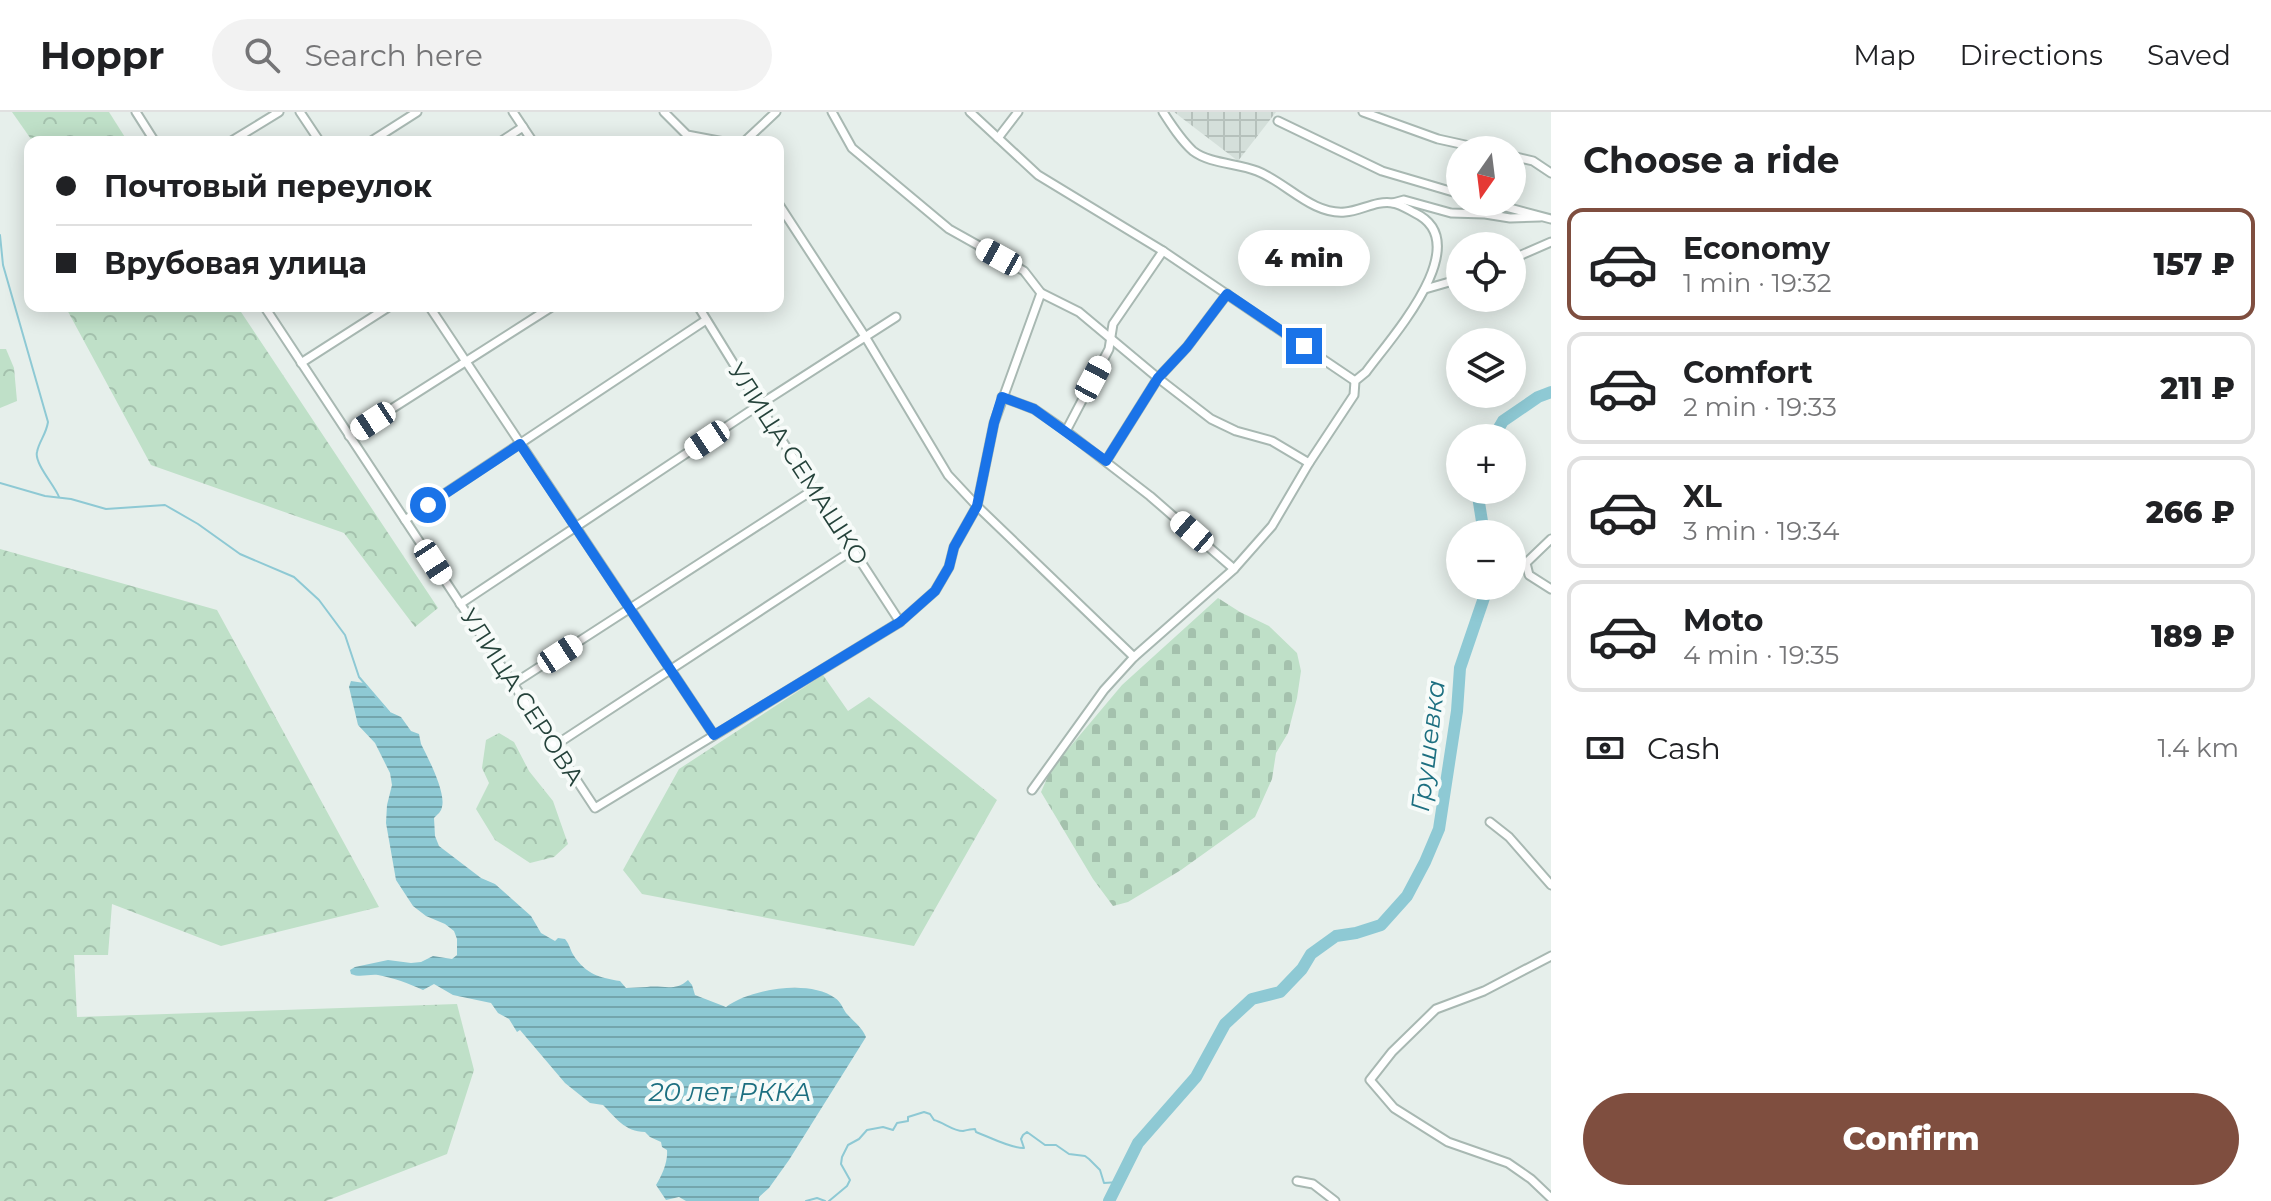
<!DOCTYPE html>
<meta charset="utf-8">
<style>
:root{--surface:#fff;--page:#f2f2f2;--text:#202124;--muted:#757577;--line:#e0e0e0;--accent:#7f4e3f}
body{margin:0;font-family:Montserrat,sans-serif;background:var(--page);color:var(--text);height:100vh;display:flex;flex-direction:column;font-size:30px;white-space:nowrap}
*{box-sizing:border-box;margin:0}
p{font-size:26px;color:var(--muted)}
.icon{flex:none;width:44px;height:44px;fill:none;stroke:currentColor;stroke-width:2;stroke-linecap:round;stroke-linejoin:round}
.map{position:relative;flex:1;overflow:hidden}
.side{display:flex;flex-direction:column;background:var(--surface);width:720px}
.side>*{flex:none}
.banner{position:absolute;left:24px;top:24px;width:760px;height:176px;border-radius:16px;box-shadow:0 4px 20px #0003;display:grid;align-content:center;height:176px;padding:0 32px;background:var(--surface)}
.needle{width:52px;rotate:194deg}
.fabs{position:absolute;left:1446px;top:24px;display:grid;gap:16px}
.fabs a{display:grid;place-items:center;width:80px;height:80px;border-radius:50%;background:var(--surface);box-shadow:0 4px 20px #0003;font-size:40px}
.end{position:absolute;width:36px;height:36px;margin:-18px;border:10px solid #1a73e8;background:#fff;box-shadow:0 0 0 4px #fff}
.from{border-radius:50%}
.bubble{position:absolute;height:56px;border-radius:28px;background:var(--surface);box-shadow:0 4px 20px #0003;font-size:26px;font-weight:800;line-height:56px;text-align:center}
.car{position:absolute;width:24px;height:48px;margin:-24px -12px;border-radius:10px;box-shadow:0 0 6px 2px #0007;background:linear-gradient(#fff 24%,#345 0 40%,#fff 0 76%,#345 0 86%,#fff 0)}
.banner b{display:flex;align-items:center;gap:28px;height:76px;font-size:30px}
.banner b+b{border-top:2px solid var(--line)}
.banner i{width:20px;height:20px;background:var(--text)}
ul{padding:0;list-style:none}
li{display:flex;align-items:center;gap:24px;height:112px;margin:0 16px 12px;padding:0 16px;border:4px solid var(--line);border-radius:16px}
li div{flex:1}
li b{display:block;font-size:30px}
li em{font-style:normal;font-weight:800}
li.current{border-color:var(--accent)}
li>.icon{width:72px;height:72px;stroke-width:1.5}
h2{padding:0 32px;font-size:36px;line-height:96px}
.pay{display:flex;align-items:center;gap:20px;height:88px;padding:0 32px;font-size:30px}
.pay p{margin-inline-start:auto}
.cta{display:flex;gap:16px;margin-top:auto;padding:16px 32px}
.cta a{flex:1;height:92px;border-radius:48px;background:var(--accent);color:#fff;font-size:32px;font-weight:800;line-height:92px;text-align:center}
header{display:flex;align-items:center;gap:48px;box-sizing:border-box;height:112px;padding:0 40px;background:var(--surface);border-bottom:2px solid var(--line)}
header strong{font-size:38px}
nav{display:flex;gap:44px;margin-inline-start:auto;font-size:28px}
.search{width:560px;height:72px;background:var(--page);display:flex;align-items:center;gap:20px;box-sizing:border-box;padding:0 28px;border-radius:44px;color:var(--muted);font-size:30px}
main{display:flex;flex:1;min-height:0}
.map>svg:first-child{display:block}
.industrial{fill:url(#industrial-grid)}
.forest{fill:url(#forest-crowns)}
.cemetery{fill:url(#cemetery-stones)}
.water{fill:url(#water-rules)}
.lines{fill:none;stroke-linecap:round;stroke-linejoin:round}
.stream{stroke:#8ec9d4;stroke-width:2}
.river{stroke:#8ec9d4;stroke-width:12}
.street-casing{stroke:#a8b8b2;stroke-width:11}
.street{stroke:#fff;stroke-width:7}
.route{stroke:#1a73e8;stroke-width:10}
.labels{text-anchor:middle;stroke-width:8;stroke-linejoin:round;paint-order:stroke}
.street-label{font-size:24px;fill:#24423a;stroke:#f7fbf9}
.water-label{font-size:26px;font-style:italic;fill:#1c6f80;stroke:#f7fbf9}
</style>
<header>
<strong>Hoppr</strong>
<div class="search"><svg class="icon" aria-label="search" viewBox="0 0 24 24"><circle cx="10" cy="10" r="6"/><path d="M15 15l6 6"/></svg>Search here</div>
<nav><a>Map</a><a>Directions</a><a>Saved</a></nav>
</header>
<main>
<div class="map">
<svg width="1551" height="1089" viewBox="0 0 1551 1089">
<defs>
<pattern id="industrial-grid" width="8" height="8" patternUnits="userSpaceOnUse" patternTransform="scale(2)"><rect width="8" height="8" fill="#d4dfda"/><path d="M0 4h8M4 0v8" fill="none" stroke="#b6c1bc"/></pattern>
<pattern id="forest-crowns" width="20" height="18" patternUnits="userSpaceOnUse" patternTransform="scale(2)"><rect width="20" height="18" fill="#bfe0c8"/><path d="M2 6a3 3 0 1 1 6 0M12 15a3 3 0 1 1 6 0" fill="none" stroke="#a4c1ad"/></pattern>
<pattern id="cemetery-stones" width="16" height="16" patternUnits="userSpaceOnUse" patternTransform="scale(2)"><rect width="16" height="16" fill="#bfe0c8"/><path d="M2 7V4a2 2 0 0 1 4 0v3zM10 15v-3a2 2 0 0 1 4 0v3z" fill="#a4c1ad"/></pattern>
<pattern id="water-rules" width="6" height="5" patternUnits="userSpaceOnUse" patternTransform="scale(2)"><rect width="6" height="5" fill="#8ec9d4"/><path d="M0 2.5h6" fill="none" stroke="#74a5ad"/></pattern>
</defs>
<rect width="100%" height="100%" fill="#e6efeb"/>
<!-- industrial -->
<path class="industrial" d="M1174,0h102l-38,49z"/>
<!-- forest -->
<g class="forest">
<path d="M12,0h97l19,30h-95z"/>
<path d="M65,194h172l201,302 -23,19 -71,-94 -193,-68z"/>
<path d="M0,237h6l8,19 3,33 -17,7z"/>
<path d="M0,437l217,61 162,297 -158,39 -109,-42 -4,51h-34l3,62 380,-13 17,66 -27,84 -121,47h-326z"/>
<path d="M823,563l25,36 21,-14 128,103 -83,146 -272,-52 -19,-24 56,-101z"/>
<path d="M499,621l15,9 15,29 24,30 15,43 -14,13 -24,6 -35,-23 -19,-31 13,-26 -7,-15 4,-28z"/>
</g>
<!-- cemetery -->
<path class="cemetery" d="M1218,486l22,14 29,14 28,27 4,18 -4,27 -9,35 -12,20 -4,26 -17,38 -74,53 -53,32 -15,4 -20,-27 -52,-87 7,-16 16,-22 58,-69z"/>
<!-- water -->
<path class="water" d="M351,569l13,2 26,29 11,5 10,14 8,3 2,10c7,14 25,48 21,63 -1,5 -4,7 -8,11l1,18 4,10 42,32 14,6 36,32 10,17 14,8 3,-3 7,1c5,6 5,11 9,17 12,18 26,22 46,25l6,7c7,0 14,-1 21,-1 16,-2 28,5 41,-7l4,5 3,10 31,12c24,-18 83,-28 109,-9 6,4 7,9 11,15 8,9 15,13 20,24l-77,123 -20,28 -10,9v4h-73l-7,-4 -13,3 -10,-15c6,-10 12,-23 11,-35l-5,-3 -1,-5 -11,-5 -5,-5c-20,0 -30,-15 -42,-27l-13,-2 -25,-20 -45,-53 -3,2 -8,-13 -11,-6 -7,-10 -38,-8 -19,-11 -11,6c-15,-7 -29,-12 -45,-15 -10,-1 -18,3 -27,-1l-1,-4 5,-3 33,-7 23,3 10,-1 12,-6 19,3 5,-4v-16l-3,-8 -9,-7 -19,-8 -13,-10 -17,-26 -10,-57 1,-18 5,-20 -2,-12 -15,-30 -17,-18 -9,-38z"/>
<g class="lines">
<!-- stream -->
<g class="stream">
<path d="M0,123l3,30 45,157c-2,13 -9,19 -11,30 -3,11 18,34 22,45"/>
<path d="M0,371l45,13 26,3 35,10 59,-4 33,19 42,30 54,23 25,23 26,35 14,42 30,35"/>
<path d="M806,1089l11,-3 8,3"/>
<path d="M829,1089l18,-15 3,-6 -9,-16 1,-7 6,-12 11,-6 8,-9 16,-3 10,3 4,-7 11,-2v-4l16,-5 6,2 4,6c9,2 19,11 29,11 4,-1 8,-2 12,-2l1,3c11,4 36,17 48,16l-3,-9 2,-4 4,-3 18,13h11l13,9 16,2 4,3 11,11 4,13 15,-1"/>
</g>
<!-- river -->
<g class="river">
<path d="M1493,326l10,-17 35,-24 13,-5"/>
<path d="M1477,378l7,44"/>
<path d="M1109,1089l29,-58 58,-66 29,-53 27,-25 28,-7 22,-23 9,-15 25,-18 20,-3 25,-8 26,-29 18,-34 14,-33 18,-118 3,-43 28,-82"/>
</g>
<defs>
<g id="street">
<path d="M136,0l19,30"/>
<path d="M300,0l20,30"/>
<path d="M513,0l20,30"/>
<path d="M664,0l23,23 37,7"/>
<path d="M832,0l20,36 97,81 75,42 17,22 38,19 79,66 53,41 25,12 36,10 37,22"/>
<path d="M970,0l68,63 125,76 192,130"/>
<path d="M1363,0l75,27 50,11"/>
<path d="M1278,9l104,50 78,23"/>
<path d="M998,26l20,-26"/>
<path d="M230,30l49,-30"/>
<path d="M370,30l47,-30"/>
<path d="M500,30l23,-15"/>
<path d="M744,30l32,-30"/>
<path d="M1512,44l21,5 18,12"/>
<path d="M1487,90l64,17"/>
<path d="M778,91l88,135 82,137 29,31 157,151"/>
<path d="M1393,91l11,-3 47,13 34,1 25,4 30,-1"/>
<path d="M1512,147l39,-17"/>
<path d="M1425,177l35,-10"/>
<path d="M264,194l331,502 305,-186 35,-31 14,-24 5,-20 23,-41 17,-83 47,-130"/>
<path d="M429,194l285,429"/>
<path d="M698,194l61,99 141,217"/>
<path d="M301,251l89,-57"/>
<path d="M1002,285l32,12 32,22 84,65 84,73"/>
<path d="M1066,319l43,-82 4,-25 50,-73"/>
<path d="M349,324l204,-130"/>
<path d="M1106,349l52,-83 29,-31 40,-53"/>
<path d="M405,408l301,-200"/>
<path d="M1551,427l-25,24 3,12 22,14"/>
<path d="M460,492l299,-199 137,-88"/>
<path d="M513,572l300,-194"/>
<path d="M554,634l299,-196"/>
<path d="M1032,678l72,-100 30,-33 100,-88 38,-43 37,-63 45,-68 1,-14 11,-9c24,-33 112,-129 49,-159 -6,-3 -15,-9 -22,-10 -17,-3 -32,8 -48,9 -33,3 -59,-30 -88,-41 -20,-8 -47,-7 -64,-20 -12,-11 -21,-25 -30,-39"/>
<path d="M1490,710l19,15 42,48"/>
<path d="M1551,844l-67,35 -48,18 -44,43 -22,28 24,28 54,34 60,21 23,16 20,19"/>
<path d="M1297,1069l16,3 22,17"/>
</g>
</defs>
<!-- street casing -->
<use href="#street" class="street-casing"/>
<!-- street -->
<use href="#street" class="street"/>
</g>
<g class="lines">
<!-- route -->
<path class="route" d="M428,393l92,-61 194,291 186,-113 35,-31 14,-24 5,-20 23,-41 17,-83 8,-26 32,12 72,52 52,-83 29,-31 40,-53 77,52"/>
</g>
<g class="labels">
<!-- street labels -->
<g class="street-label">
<text transform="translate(798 352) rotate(57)" y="8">УЛИЦА СЕМАШКО</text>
<text transform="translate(522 585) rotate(57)" y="8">УЛИЦА СЕРОВА</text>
</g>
<!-- water labels -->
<g class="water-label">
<text transform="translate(1428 634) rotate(-83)" y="9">Грушевка</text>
<text x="730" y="989">20 лет РККА</text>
</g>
</g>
</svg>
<div class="fabs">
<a><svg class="needle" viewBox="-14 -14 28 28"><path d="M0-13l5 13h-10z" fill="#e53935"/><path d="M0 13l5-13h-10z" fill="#757577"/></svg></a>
<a><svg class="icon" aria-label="locate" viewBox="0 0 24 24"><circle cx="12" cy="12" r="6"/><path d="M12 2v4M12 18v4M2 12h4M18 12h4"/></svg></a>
<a><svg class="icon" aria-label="layers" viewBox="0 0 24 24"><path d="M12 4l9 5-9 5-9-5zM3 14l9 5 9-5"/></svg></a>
<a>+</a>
<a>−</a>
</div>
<i class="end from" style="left:428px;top:393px"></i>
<i class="end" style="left:1304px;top:234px"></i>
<div class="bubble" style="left:1238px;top:118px;width:132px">4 min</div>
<i class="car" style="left:999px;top:145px;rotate:299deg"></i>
<i class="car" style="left:1093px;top:267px;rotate:28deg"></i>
<i class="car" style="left:373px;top:309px;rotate:237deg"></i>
<i class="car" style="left:707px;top:328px;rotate:236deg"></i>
<i class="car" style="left:1192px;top:420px;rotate:311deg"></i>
<i class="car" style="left:433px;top:450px;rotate:147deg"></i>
<i class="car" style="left:560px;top:542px;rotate:57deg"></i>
<div class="banner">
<b><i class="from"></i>Почтовый переулок</b>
<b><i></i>Врубовая улица</b>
</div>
</div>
<section class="side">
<h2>Choose a ride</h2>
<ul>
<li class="current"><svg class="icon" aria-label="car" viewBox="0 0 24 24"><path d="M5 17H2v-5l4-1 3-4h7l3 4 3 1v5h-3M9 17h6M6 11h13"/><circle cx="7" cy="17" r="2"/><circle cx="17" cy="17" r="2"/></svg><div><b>Economy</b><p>1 min · 19:32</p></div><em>157 ₽</em></li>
<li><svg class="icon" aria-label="car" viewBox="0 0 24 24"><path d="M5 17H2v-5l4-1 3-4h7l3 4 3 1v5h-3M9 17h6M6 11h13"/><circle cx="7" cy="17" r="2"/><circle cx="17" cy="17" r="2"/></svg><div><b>Comfort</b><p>2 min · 19:33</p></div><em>211 ₽</em></li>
<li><svg class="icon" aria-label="car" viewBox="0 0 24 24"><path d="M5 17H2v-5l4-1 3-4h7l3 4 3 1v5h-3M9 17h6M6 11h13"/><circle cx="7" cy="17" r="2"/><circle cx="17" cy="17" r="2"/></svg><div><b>XL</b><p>3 min · 19:34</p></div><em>266 ₽</em></li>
<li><svg class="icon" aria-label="car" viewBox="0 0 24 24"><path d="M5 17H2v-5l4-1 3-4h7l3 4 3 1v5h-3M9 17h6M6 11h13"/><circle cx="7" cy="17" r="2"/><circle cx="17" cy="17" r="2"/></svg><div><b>Moto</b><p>4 min · 19:35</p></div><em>189 ₽</em></li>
</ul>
<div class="pay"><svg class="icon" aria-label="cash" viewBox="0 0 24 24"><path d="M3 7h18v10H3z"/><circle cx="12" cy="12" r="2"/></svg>Cash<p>1.4 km</p></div>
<div class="cta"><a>Confirm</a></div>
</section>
</main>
